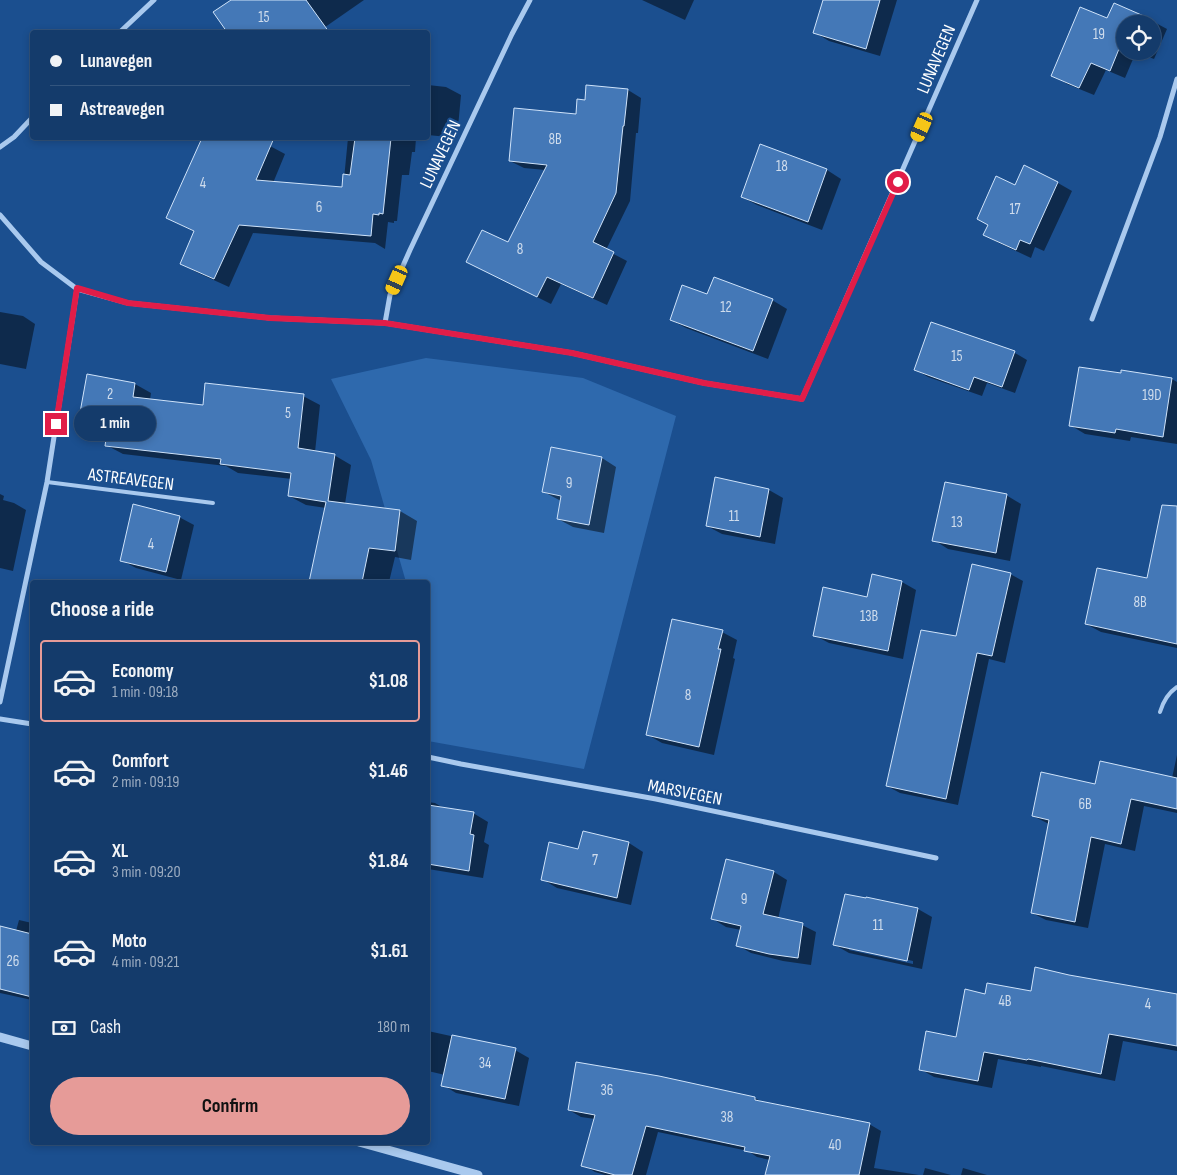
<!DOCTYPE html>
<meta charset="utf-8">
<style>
:root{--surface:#143b6b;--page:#214673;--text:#f1f3f6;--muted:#9dadc1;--line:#33557e;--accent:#e69b98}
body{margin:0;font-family:"Sofia Sans Condensed",sans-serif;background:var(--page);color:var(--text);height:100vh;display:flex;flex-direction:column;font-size:19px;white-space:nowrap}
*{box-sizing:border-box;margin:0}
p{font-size:16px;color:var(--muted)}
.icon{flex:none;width:28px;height:28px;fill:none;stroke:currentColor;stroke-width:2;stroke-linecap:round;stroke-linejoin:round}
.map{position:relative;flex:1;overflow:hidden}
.drawer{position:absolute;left:30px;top:580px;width:400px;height:565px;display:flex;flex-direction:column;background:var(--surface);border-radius:5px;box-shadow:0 2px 8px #0003,0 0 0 1px var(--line)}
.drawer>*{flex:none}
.guide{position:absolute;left:30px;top:30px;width:400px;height:110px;border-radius:5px;box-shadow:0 2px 8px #0003,0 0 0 1px var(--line);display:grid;align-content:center;height:110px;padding:0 20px;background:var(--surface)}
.controls{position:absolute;left:1116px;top:15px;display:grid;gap:10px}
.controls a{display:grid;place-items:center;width:45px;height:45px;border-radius:50%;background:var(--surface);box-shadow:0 2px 8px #0003,0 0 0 1px var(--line);font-size:25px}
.end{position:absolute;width:22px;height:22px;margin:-11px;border:6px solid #e11d48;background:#fff;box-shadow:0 0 0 2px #fff}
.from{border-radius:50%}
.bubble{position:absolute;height:35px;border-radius:18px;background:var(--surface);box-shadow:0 2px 8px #0003,0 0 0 1px var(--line);font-size:16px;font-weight:700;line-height:35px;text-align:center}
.car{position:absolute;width:15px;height:30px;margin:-15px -8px;border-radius:6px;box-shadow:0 0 4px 1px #0007;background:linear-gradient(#f5c518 24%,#345 0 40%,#f5c518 0 76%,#345 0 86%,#f5c518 0)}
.guide b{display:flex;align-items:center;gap:18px;height:48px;font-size:19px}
.guide b+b{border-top:1px solid var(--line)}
.guide i{width:12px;height:12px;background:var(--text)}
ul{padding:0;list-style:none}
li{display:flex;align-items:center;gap:15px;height:82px;margin:0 10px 8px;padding:0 10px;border:2px solid transparent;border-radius:5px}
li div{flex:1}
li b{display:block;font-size:19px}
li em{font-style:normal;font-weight:700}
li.selected{border-color:var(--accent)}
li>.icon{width:45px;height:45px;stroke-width:1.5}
h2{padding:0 20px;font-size:22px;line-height:60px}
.pay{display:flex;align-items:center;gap:12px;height:55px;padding:0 20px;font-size:19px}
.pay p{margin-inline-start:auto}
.button{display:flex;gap:10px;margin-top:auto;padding:10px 20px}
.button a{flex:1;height:58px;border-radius:30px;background:var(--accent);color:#111;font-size:20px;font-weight:700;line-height:58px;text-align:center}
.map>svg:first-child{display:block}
.green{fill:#2e69ad}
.shadow{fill:#0007;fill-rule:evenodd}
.building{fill:#4478b7;stroke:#cfe3fa}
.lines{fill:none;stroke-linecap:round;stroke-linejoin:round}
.service{stroke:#a9c9ee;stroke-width:4}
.minor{stroke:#a9c9ee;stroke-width:5}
.tertiary{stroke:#a9c9ee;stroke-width:9}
.route{stroke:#e11d48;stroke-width:6}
.labels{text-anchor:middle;stroke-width:4.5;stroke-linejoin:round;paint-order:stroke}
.number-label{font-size:15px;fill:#d0dded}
.street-label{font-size:18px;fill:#fff;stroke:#1b4f8f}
</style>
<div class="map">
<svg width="1177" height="1175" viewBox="0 0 1177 1175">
<rect width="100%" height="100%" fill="#1b4f8f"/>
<!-- green -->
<path class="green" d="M426,358l157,20 93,38 -92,353 -156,-28v-159h-22l-35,-122 -40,-81z"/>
<!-- shadow -->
<g class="shadow">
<path d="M233,0h131l-46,32h-90l-13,-19z"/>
<path d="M642,0h52l-9,20z"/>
<path d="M824,0h73l-17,56 -51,-15 -15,-9z"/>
<path d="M1108,20l44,1 15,8 -13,30 -18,-7 -11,26 -19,-8 -12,25 -27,-11 -14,-9zM1125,24h27v27h-27z"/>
<path d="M428,85l18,2 15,8 -4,43 -29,-3z"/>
<path d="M628,90l13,8 -3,35h-2l-6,68 -24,49 21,11 -20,44 -46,-21 -10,20 -70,-35 27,-26 37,-73 -21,-2 -14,-7 67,-46 9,-14z"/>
<path d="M203,138h48l19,8 15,8 -12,29 70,6 5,-51h68l-1,14h-3l-3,23h-7l-5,46h-3v2l-6,-1 -3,27 -10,-6 -122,-10 -24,54 -33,-15 -15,-9 14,-31 -28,-14z"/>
<path d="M1025,167l33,16 14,8 -28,60 -9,-4 -4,11 -32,-15 -14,-8 30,-48z"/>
<path d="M827,170l14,9 -19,51 -65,-25 -15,-8z"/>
<path d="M708,296l64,4 15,9 -19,50 -82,-31 -15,-8z"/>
<path d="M0,312l23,4 12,8 -9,45 -26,-5z"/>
<path d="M932,323l83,30 12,7 -12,33 -28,-10 -5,13 -54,-19 -12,-7z"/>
<path d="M1122,371l50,8 5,3v62l-46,-7 -1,4 -45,-7 -15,-9 52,-50z"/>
<path d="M135,384l16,9 -1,7 54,7 99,-11 17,9 -5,47 19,3 17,10 -6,39 55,7 17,10 -6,39 -16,-3 -6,25h-79l16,-74 -20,-3 -17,-9 3,-17 -54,-6 -12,-7 -103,-12 -17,-9 2,-10 -10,-6v-2l-17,-10z"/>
<path d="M602,458l14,9 -12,66 -31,-6 -15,-8 3,-18 -17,-9z"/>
<path d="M716,479l53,11 14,8 -8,46 -53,-10 -15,-8z"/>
<path d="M0,494l4,2 -1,4 11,3 12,7 -13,61 -13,-3z"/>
<path d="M1006,495l15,9 -11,57 -62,-12 -14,-9z"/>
<path d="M179,517l15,8 -13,55 -45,-12 -15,-8z"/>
<path d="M1010,574l13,7 -18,82 -16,-4 -31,146 -58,-12 -13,-7 70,-148z"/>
<path d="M1148,580l29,1v67l-76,-16 -15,-8z"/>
<path d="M902,582l14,8 -13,69 -74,-16 -15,-8 54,-37z"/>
<path d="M722,632l15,8 -4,18 2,1 -21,96 -52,-12 -14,-8z"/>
<path d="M1177,755v58l-33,-7 -9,45 -30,-7 -17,84 -42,-8 -14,-7 17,-89 -16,-8 63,-31 76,-7z"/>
<path d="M428,802l7,1 10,6 28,4 15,9 -4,20 5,3 -6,33 -55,-9z"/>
<path d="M629,843l14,9 -12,53 -74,-17 -15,-9 37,-28z"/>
<path d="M774,872l13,8 -9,39 24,6 14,7 -5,33 -28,-4 -32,-8 -14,-8 4,-15 -15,-3 -13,-8z"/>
<path d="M867,898l51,11 14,8 -10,52 -73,-16 -14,-8zM849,947l64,14v3l-64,-14z"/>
<path d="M19,920l13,3v77l-32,-7v-66l16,4z"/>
<path d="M1069,976l108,19v56l-54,-10 -8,40 -74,-15v1l-43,-8 -6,29 -58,-11 -14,-8 37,-31 29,-43 46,-3z"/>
<path d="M428,1031l87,19 14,8 -10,48 -63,-13 -13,-8 2,-10 -17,-4z"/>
<path d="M755,1098l9,5 105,21 12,7 -7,37 45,7h-153l4,-15 -13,-3 -9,-6 -90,-19 -12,43h-41l-10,-3 -12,-7 12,-46 -14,-2 -12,-7z"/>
<path d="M925,1168l26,7h-28z"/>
<path d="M963,1168l24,7h-26z"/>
</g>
<!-- building -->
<g class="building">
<path d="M231,0h75l23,32h-102l-14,-20z"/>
<path d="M823,0h57l-14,49 -53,-16z"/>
<path d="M1114,3l39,17 -2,4h-26v22l-4,-2 -11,27 -19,-8 -12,25 -28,-12 29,-69 27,11z"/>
<path d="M586,85l42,4 -4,37h-1l-7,67 -23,49 21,10 -21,46 -46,-21 -10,20 -71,-35 16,-32 26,12 39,-77 -38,-4 5,-53 62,6 1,-15 8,1z"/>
<path d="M202,138h72l-18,42 86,7 1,-13 7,1 5,-37h36l-8,76 -4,-1v2l-6,-1 -2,22 -132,-11 -25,54 -34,-15 14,-33 -28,-13z"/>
<path d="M760,144l67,25 -19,53 -67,-25z"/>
<path d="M1024,165l34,17 -28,62 -10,-4 -4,10 -33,-15 5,-10 -11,-6 19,-43 19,9z"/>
<path d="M714,277l59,22 -20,52 -83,-31 12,-35 25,9z"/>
<path d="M931,322l84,29 -13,36 -28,-10 -5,13 -55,-20z"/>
<path d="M1079,367l42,6v-3l51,8 -9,59 -47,-8 -1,4 -46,-7z"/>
<path d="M87,374l48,9 -2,14 70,8 2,-22 99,11 -6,54 37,6 -7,47 72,9 -5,41 -26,-3 -7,34h-53l17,-80 -38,-6 3,-23 -71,-9 1,-5 -116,-13 2,-14 -10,-2 1,-9 -19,-3z"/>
<path d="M551,447l51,10 -13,68 -32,-6 4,-23 -19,-4z"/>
<path d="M715,477l54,12 -9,48 -54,-11z"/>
<path d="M945,482l62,12 -11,59 -64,-12z"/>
<path d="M133,504l47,12 -14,56 -46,-11z"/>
<path d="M1162,505l15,1v138l-92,-20 12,-56 50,10z"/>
<path d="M972,564l39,9 -19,83 -15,-3 -31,146 -60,-13 35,-156 35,6z"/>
<path d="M872,574l30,7 -14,70 -75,-15 10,-49 44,10z"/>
<path d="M672,619l51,11 -5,19h3l-22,98 -53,-12z"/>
<path d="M1100,761l77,17v31l-46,-10 -10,45 -30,-7 -16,85 -44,-9 18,-93 -17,-4 9,-44 54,12z"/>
<path d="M428,805l46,7 -4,22 4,1 -5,36 -41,-7z"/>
<path d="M583,831l46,11 -12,56 -76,-18 8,-38 29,7z"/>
<path d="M726,859l48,12 -11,43 40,9 -5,35 -29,-4 -33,-8 5,-20 -30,-7z"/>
<path d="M845,894l21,4v-1l52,11 -11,53 -74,-16z"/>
<path d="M0,926l32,8v63l-32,-8z"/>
<path d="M1035,967l34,8 108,19v52l-68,-12 -8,40 -73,-15 -1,1 -43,-8 -6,29 -59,-11 7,-39 30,6 9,-48 20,5 2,-11 44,8z"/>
<path d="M452,1035l64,13 -11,51 -64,-13z"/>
<path d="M576,1062l83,14 96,21v3l115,23 -11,52h-94l5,-19 -26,-5 1,-4 -99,-21 -14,49h-17l-34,-9 14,-51 -27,-5z"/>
</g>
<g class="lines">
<!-- service -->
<g class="service">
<path d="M47,482l166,21"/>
<path d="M1160,712c3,-10 8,-19 17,-25"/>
</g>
<!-- minor -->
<g class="minor">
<path d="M120,32l34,-32"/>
<path d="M0,147l14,-10 18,-19"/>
<path d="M0,215l41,47 36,27 51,14 142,15 115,5 187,30 132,30 98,16 175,-399"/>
<path d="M1092,319l68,-182 17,-58"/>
<path d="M385,323l5,-28 20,-45 102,-216 18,-34"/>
<path d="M0,702l47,-220 30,-193"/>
<path d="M0,719l32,5"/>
<path d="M428,757l33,7 195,35 280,59"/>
</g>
<!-- tertiary -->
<g class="tertiary">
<path d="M0,1037l32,9"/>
<path d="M359,1142l119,33"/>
</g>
</g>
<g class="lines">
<!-- route -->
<path class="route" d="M56,424l21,-136 51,15 142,15 115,5 187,30 132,30 98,16 96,-217"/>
</g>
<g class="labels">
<!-- number labels -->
<g class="number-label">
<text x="264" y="22">15</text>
<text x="1099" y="39">19</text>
<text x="555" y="144">8B</text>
<text x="782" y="171">18</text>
<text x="203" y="188">4</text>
<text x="319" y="212">6</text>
<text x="1015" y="214">17</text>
<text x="520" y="254">8</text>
<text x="726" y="312">12</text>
<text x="957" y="361">15</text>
<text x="110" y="399">2</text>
<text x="1152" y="400">19D</text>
<text x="288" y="418">5</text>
<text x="569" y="488">9</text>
<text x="734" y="521">11</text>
<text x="957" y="527">13</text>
<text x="151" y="549">4</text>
<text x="1140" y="607">8B</text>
<text x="869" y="621">13B</text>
<text x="688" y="700">8</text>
<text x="1085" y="809">6B</text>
<text x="595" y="865">7</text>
<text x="744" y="904">9</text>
<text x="878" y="930">11</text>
<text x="13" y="966">26</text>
<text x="1005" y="1006">4B</text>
<text x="1148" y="1009">4</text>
<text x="485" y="1068">34</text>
<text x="607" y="1095">36</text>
<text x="727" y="1122">38</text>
<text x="835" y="1150">40</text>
</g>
<!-- street labels -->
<g class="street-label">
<text transform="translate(936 59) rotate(-67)" y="6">LUNAVEGEN</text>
<text transform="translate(440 154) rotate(-65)" y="6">LUNAVEGEN</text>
<text transform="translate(131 479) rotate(7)" y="6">ASTREAVEGEN</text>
<text transform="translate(685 792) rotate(11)" y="6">MARSVEGEN</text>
</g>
</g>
</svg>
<div class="controls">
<a><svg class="icon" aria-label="locate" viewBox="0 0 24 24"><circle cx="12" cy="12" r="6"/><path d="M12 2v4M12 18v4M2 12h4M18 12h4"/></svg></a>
</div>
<i class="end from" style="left:898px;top:182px"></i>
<i class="end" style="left:56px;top:424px"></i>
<div class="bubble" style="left:74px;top:406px;width:82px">1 min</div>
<i class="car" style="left:922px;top:127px;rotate:204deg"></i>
<i class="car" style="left:397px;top:280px;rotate:204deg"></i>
<div class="guide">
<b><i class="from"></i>Lunavegen</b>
<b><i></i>Astreavegen</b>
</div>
<section class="drawer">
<h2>Choose a ride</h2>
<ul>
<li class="selected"><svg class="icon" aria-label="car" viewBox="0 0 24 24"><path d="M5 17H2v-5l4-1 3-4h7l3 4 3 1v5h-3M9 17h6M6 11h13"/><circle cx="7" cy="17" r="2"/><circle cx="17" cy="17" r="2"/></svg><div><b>Economy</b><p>1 min · 09:18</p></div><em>$1.08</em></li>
<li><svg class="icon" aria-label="car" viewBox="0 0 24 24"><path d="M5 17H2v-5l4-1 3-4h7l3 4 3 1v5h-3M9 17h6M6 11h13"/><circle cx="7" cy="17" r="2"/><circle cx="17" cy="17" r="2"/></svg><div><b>Comfort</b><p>2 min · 09:19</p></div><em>$1.46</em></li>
<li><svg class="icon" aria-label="car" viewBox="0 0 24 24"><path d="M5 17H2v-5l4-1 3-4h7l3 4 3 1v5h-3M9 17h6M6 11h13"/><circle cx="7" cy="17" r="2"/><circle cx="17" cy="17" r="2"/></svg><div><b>XL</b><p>3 min · 09:20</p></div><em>$1.84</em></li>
<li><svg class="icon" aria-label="car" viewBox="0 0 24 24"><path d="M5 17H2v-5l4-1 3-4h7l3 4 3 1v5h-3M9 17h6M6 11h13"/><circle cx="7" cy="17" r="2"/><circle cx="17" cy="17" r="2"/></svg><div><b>Moto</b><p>4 min · 09:21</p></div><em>$1.61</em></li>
</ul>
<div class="pay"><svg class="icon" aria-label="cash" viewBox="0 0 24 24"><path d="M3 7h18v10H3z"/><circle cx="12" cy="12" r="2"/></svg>Cash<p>180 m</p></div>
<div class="button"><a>Confirm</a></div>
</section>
</div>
